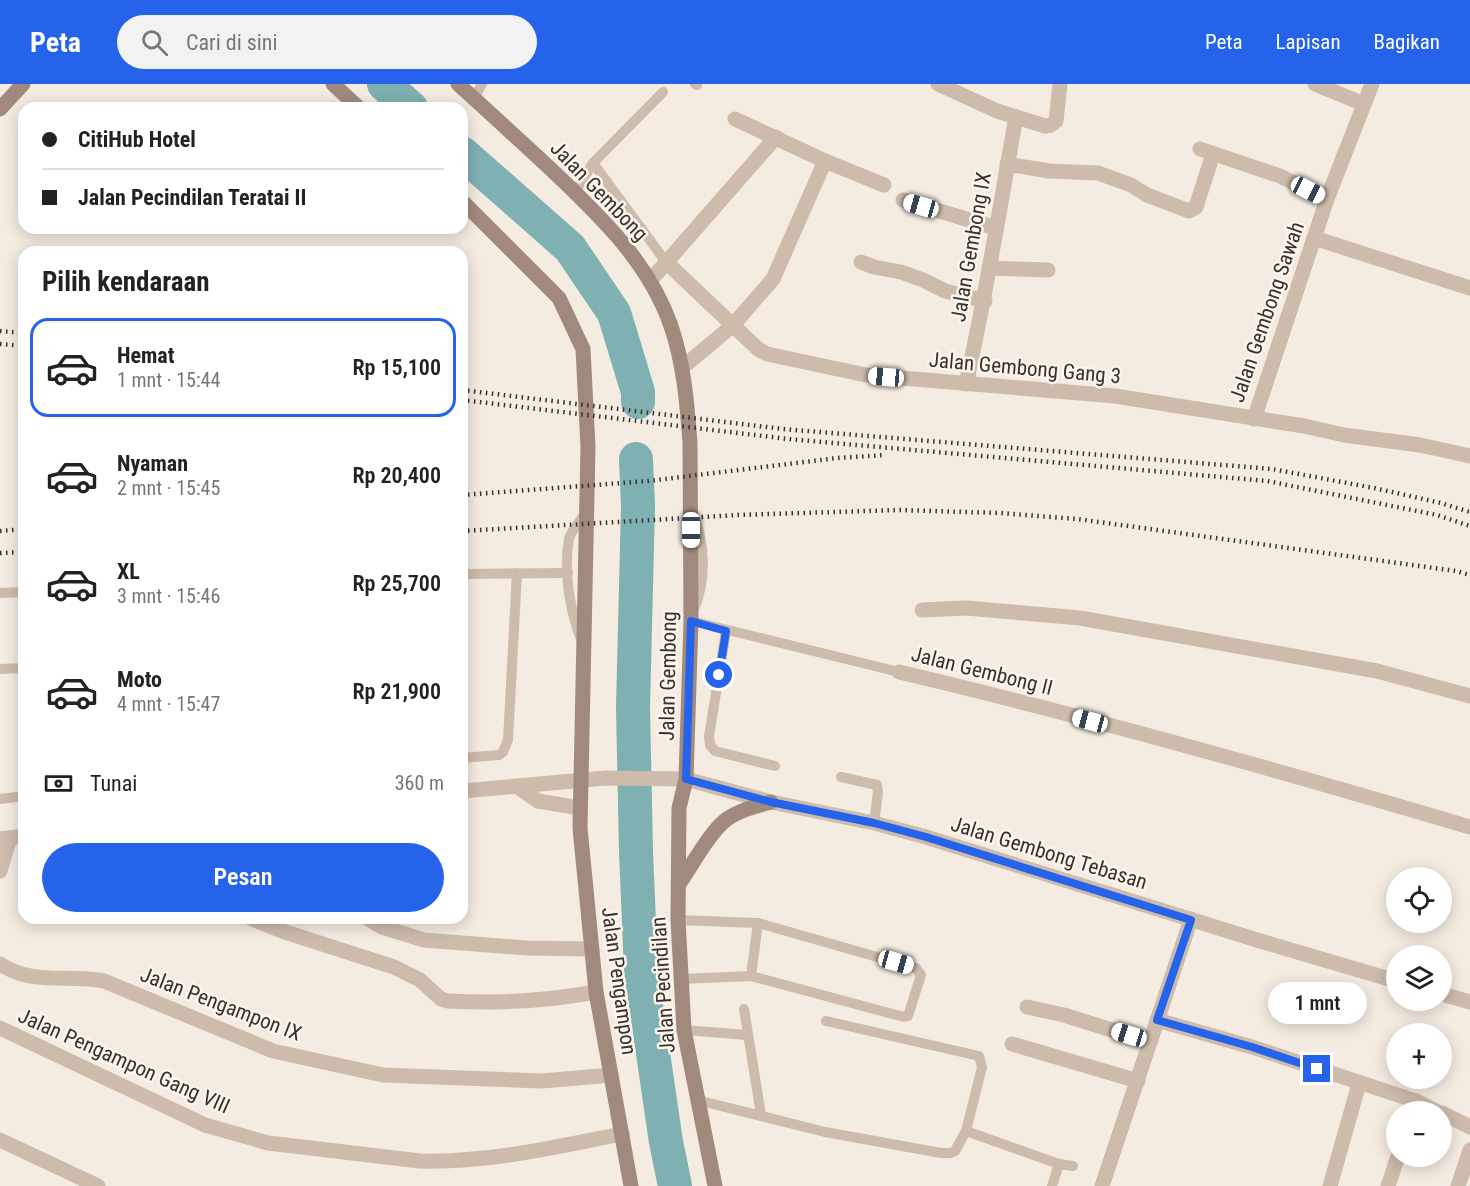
<!DOCTYPE html>
<html lang="id">
<meta charset="utf-8">
<style>
:root{--surface:#fff;--page:#f2f2f2;--text:#222;--muted:#767676;--line:#e0e0e0;--accent:#2563eb}
body{margin:0;font-family:"Roboto Condensed",sans-serif;background:var(--page);color:var(--text);height:100vh;display:flex;flex-direction:column;font-size:22px;white-space:nowrap}
*{box-sizing:border-box;margin:0}
p{font-size:20px;color:var(--muted)}
.icon{flex:none;width:33px;height:33px;fill:none;stroke:currentColor;stroke-width:2;stroke-linecap:round;stroke-linejoin:round}
.map{position:relative;flex:1;overflow:hidden}
.drawer{position:absolute;left:18px;top:162px;width:450px;height:678px;display:flex;flex-direction:column;background:var(--surface);border-radius:18px;box-shadow:0 3px 15px #0003}
.drawer>*{flex:none}
.guide{position:absolute;left:18px;top:18px;width:450px;height:132px;border-radius:18px;box-shadow:0 3px 15px #0003;display:grid;align-content:center;height:132px;padding:0 24px;background:var(--surface)}
.fabs{position:absolute;left:1386px;top:783px;display:grid;gap:12px}
.fabs a{display:grid;place-items:center;width:66px;height:66px;border-radius:50%;background:var(--surface);box-shadow:0 3px 15px #0003;font-size:30px}
.end{position:absolute;width:27px;height:27px;margin:-14px;border:8px solid #2563eb;background:#fff;box-shadow:0 0 0 3px #fff}
.from{border-radius:50%}
.bubble{position:absolute;height:42px;border-radius:21px;background:var(--surface);box-shadow:0 3px 15px #0003;font-size:20px;font-weight:600;line-height:42px;text-align:center}
.car{position:absolute;width:18px;height:36px;margin:-18px -9px;border-radius:8px;box-shadow:0 0 4px 2px #0007;background:linear-gradient(#fff 24%,#345 0 40%,#fff 0 76%,#345 0 86%,#fff 0)}
.guide b{display:flex;align-items:center;gap:21px;height:57px;font-size:22px}
.guide b+b{border-top:2px solid var(--line)}
.guide i{width:15px;height:15px;background:var(--text)}
ul{padding:0;list-style:none}
li{display:flex;align-items:center;gap:18px;height:99px;margin:0 12px 9px;padding:0 12px;border:3px solid transparent;border-radius:18px}
li div{flex:1}
li b{display:block;font-size:22px}
li em{font-style:normal;font-weight:600}
li.on{border-color:var(--accent)}
li>.icon{width:54px;height:54px;stroke-width:1.5}
h2{padding:0 24px;font-size:27px;line-height:72px}
.pay{display:flex;align-items:center;gap:15px;height:66px;padding:0 24px;font-size:22px}
.pay p{margin-inline-start:auto}
.primary-button{display:flex;gap:12px;margin-top:auto;padding:12px 24px}
.primary-button a{flex:1;height:69px;border-radius:36px;background:var(--accent);color:#fff;font-size:24px;font-weight:600;line-height:69px;text-align:center}
header{display:flex;align-items:center;gap:36px;box-sizing:border-box;height:84px;padding:0 30px;background:var(--accent);color:#fff}
header strong{font-size:28px}
nav{display:flex;gap:33px;margin-inline-start:auto;font-size:21px}
.search{width:420px;height:54px;background:var(--page);display:flex;align-items:center;gap:15px;box-sizing:border-box;padding:0 21px;border-radius:33px;color:var(--muted);font-size:22px}
.map>svg:first-child{display:block}
.lines{fill:none;stroke-linecap:round;stroke-linejoin:round}
.river{stroke:#7fb0b2;stroke-width:34}
.service{stroke:#cdbbac;stroke-width:10}
.minor{stroke:#cdbbac;stroke-width:15}
.tertiary{stroke:#cdbbac;stroke-width:15}
.secondary{stroke:#a18a7d;stroke-width:15}
.rail{stroke:#3b302b;stroke-width:4.5;stroke-dasharray:1.5 4.5;stroke-linecap:butt}
.route{stroke:#2563eb;stroke-width:8}
.labels{text-anchor:middle;stroke-width:5;stroke-linejoin:round;paint-order:stroke}
.street-label{font-size:21px;fill:#3b302b;stroke:#fbf5ee}
</style>
<header>
<strong>Peta</strong>
<div class="search"><svg class="icon" aria-label="search" viewBox="0 0 24 24"><circle cx="10" cy="10" r="6"/><path d="M15 15l6 6"/></svg>Cari di sini</div>
<nav><a>Peta</a><a>Lapisan</a><a>Bagikan</a></nav>
</header>
<div class="map">
<svg width="1470" height="1102" viewBox="0 0 1470 1102">
<rect width="100%" height="100%" fill="#f4ebe1"/>
<g class="lines">
<!-- river -->
<g class="river">
<path d="M384,0l27,24"/>
<path d="M462,69l108,95 44,65 24,79v10"/>
<path d="M636,375l2,47 -5,201 3,144 5,120 25,171 9,44"/>
</g>
<!-- service -->
<g class="service">
<path d="M695,0l2,1"/>
<path d="M474,14l8,-14"/>
<path d="M593,79l73,99"/>
<path d="M575,108l18,-29 70,-71"/>
<path d="M692,427c13,30 15,68 2,98"/>
<path d="M462,490l106,-1"/>
<path d="M0,509l24,-1"/>
<path d="M691,537l208,51"/>
<path d="M726,547l-17,105 1,9 5,6 60,15"/>
<path d="M582,558c-12,-31 -19,-70 -13,-103 3,-10 12,-19 18,-28"/>
<path d="M0,585l24,-1"/>
<path d="M462,674l37,-3 4,-3 5,-12 9,-167"/>
<path d="M841,693l36,8 1,7 -4,31"/>
<path d="M0,715l24,-3"/>
<path d="M678,836l80,3 158,45 5,7 -13,41 -4,1 -153,-41 -70,3"/>
<path d="M751,892l7,-53"/>
<path d="M744,925l17,106"/>
<path d="M684,946l63,5"/>
<path d="M697,1016l128,32 116,21h10l4,-2 11,-20 16,-64 -3,-11 -153,-35"/>
<path d="M966,1047l93,33 14,2"/>
<path d="M1052,1102l7,-22"/>
</g>
<!-- minor -->
<g class="minor">
<path d="M938,0l59,27 48,15 6,-1 5,-4 4,-37"/>
<path d="M1315,0l49,20"/>
<path d="M735,35l90,42 59,24"/>
<path d="M1200,65l80,27 47,23"/>
<path d="M1007,80l42,7 49,2 33,12 16,10 42,16 7,-4 17,-53"/>
<path d="M903,116l93,28"/>
<path d="M1314,154l156,50"/>
<path d="M666,178l92,87 9,5 99,21 249,21 189,30 40,9 76,10 50,11"/>
<path d="M861,178l13,5 27,5 22,8 22,11 40,10"/>
<path d="M989,184l59,2"/>
<path d="M650,197l126,-144"/>
<path d="M682,284l51,-43 40,-46 52,-118"/>
<path d="M966,300c20,-88 34,-178 50,-267"/>
<path d="M1254,335l73,-220 45,-115"/>
<path d="M922,526l44,-2 114,10 297,53 93,25"/>
<path d="M899,588c192,45 382,99 571,155"/>
<path d="M0,787l10,-33"/>
<path d="M250,834l32,13 112,36 26,13 21,19 7,2c51,3 98,0 148,-9"/>
<path d="M367,834l15,9 42,13 103,8 65,1"/>
<path d="M0,880c34,22 66,10 104,17l169,70 110,24 159,6 69,-6"/>
<path d="M1027,923l37,8 86,27"/>
<path d="M1157,936l95,27 164,54 22,11"/>
<path d="M0,944l205,97 63,18 152,18c68,2 135,-14 202,-27"/>
<path d="M1012,960l126,37"/>
<path d="M1442,1029l28,14"/>
<path d="M0,1056l98,46"/>
<path d="M1102,1102l89,-267"/>
<path d="M1330,1102l29,-102"/>
<path d="M1388,1102l10,-30"/>
<path d="M1458,1102l12,-36"/>
</g>
<!-- tertiary -->
<g class="tertiary">
<path d="M518,703l20,14 42,7"/>
<path d="M462,707l144,-13 80,1 85,23 103,21 52,14 331,103 139,41"/>
<path d="M0,755l24,-3"/>
<path d="M1442,910l28,8"/>
</g>
<!-- secondary -->
<g class="secondary">
<path d="M333,0l26,24"/>
<path d="M458,0c33,30 66,60 98,90 47,45 93,89 115,152 13,38 16,77 19,117l1,178 -5,158 -7,29 -1,112 6,110 31,156"/>
<path d="M0,25l23,-25"/>
<path d="M462,117l97,97 24,51 5,98 -8,381 16,164 35,194"/>
<path d="M679,800c12,-17 32,-54 48,-65 13,-9 29,-13 44,-17"/>
</g>
<!-- rail -->
<g class="rail">
<path d="M0,247l24,2"/>
<path d="M0,260l24,2"/>
<path d="M462,306l321,39 489,40 102,19 67,15 29,9"/>
<path d="M462,316l326,39 479,42 170,34 33,11"/>
<path d="M462,411l186,-14 189,-23 49,-3"/>
<path d="M0,447l24,-2"/>
<path d="M462,447l276,-16 160,-5 102,3 77,6 379,52 14,4"/>
<path d="M0,469l24,-1"/>
</g>
</g>
<g class="lines">
<!-- route -->
<path class="route" d="M719,591l7,-44 -35,-10 -5,158 85,23 103,21 52,14 265,83 -34,100 95,27 65,22"/>
</g>
<g class="labels">
<!-- street labels -->
<g class="street-label">
<text transform="translate(599 107) rotate(46)" y="7">Jalan Gembong</text>
<text transform="translate(971 163) rotate(-80)" y="7">Jalan Gembong IX</text>
<text transform="translate(1267 228) rotate(-71)" y="7">Jalan Gembong Sawah</text>
<text transform="translate(1025 284) rotate(5)" y="7">Jalan Gembong Gang 3</text>
<text transform="translate(982 587) rotate(14)" y="7">Jalan Gembong II</text>
<text transform="translate(668 592) rotate(-89)" y="7">Jalan Gembong</text>
<text transform="translate(1049 769) rotate(17)" y="7">Jalan Gembong Tebasan</text>
<text transform="translate(619 897) rotate(82)" y="7">Jalan Pengampon</text>
<text transform="translate(663 901) rotate(-94)" y="7">Jalan Pecindilan</text>
<text transform="translate(221 920) rotate(21)" y="7">Jalan Pengampon IX</text>
<text transform="translate(124 977) rotate(24)" y="7">Jalan Pengampon Gang VIII</text>
</g>
</g>
</svg>
<div class="fabs">
<a><svg class="icon" aria-label="locate" viewBox="0 0 24 24"><circle cx="12" cy="12" r="6"/><path d="M12 2v4M12 18v4M2 12h4M18 12h4"/></svg></a>
<a><svg class="icon" aria-label="layers" viewBox="0 0 24 24"><path d="M12 4l9 5-9 5-9-5zM3 14l9 5 9-5"/></svg></a>
<a>+</a>
<a>−</a>
</div>
<i class="end from" style="left:719px;top:591px"></i>
<i class="end" style="left:1317px;top:985px"></i>
<div class="bubble" style="left:1268px;top:898px;width:99px">1 mnt</div>
<i class="car" style="left:1308px;top:106px;rotate:117deg"></i>
<i class="car" style="left:921px;top:122px;rotate:286deg"></i>
<i class="car" style="left:886px;top:293px;rotate:275deg"></i>
<i class="car" style="left:691px;top:446px;rotate:180deg"></i>
<i class="car" style="left:1090px;top:637px;rotate:285deg"></i>
<i class="car" style="left:896px;top:878px;rotate:106deg"></i>
<i class="car" style="left:1129px;top:951px;rotate:287deg"></i>
<div class="guide">
<b><i class="from"></i>CitiHub Hotel</b>
<b><i></i>Jalan Pecindilan Teratai II</b>
</div>
<section class="drawer">
<h2>Pilih kendaraan</h2>
<ul>
<li class="on"><svg class="icon" aria-label="car" viewBox="0 0 24 24"><path d="M5 17H2v-5l4-1 3-4h7l3 4 3 1v5h-3M9 17h6M6 11h13"/><circle cx="7" cy="17" r="2"/><circle cx="17" cy="17" r="2"/></svg><div><b>Hemat</b><p>1 mnt · 15:44</p></div><em>Rp 15,100</em></li>
<li><svg class="icon" aria-label="car" viewBox="0 0 24 24"><path d="M5 17H2v-5l4-1 3-4h7l3 4 3 1v5h-3M9 17h6M6 11h13"/><circle cx="7" cy="17" r="2"/><circle cx="17" cy="17" r="2"/></svg><div><b>Nyaman</b><p>2 mnt · 15:45</p></div><em>Rp 20,400</em></li>
<li><svg class="icon" aria-label="car" viewBox="0 0 24 24"><path d="M5 17H2v-5l4-1 3-4h7l3 4 3 1v5h-3M9 17h6M6 11h13"/><circle cx="7" cy="17" r="2"/><circle cx="17" cy="17" r="2"/></svg><div><b>XL</b><p>3 mnt · 15:46</p></div><em>Rp 25,700</em></li>
<li><svg class="icon" aria-label="car" viewBox="0 0 24 24"><path d="M5 17H2v-5l4-1 3-4h7l3 4 3 1v5h-3M9 17h6M6 11h13"/><circle cx="7" cy="17" r="2"/><circle cx="17" cy="17" r="2"/></svg><div><b>Moto</b><p>4 mnt · 15:47</p></div><em>Rp 21,900</em></li>
</ul>
<div class="pay"><svg class="icon" aria-label="cash" viewBox="0 0 24 24"><path d="M3 7h18v10H3z"/><circle cx="12" cy="12" r="2"/></svg>Tunai<p>360 m</p></div>
<div class="primary-button"><a>Pesan</a></div>
</section>
</div>
